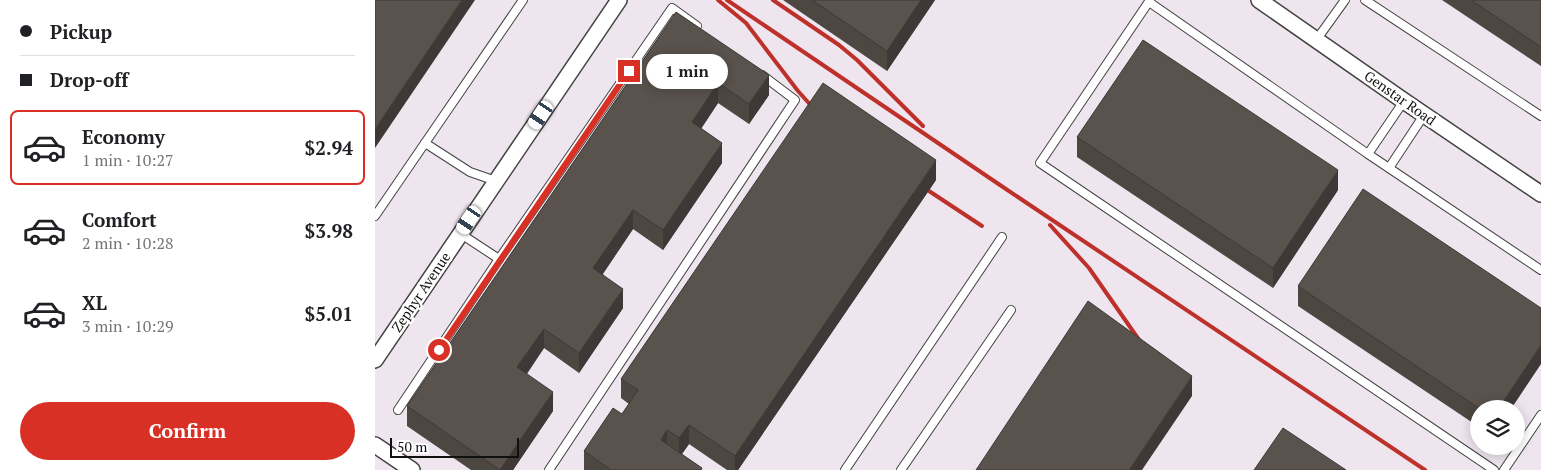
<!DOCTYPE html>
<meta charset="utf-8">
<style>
:root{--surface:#fff;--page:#f6f6f6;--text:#202124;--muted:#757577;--line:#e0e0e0;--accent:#d93025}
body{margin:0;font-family:"PT Serif",serif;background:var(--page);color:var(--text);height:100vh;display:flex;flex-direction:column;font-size:19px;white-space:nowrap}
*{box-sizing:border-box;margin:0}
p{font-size:16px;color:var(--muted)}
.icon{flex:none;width:28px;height:28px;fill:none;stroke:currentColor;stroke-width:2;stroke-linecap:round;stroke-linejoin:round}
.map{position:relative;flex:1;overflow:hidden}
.panel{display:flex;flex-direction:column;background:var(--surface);width:375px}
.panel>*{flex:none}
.banner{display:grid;align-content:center;height:110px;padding:0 20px;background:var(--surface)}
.fabs{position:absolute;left:1095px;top:400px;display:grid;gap:10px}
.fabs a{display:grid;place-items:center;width:55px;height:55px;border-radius:50%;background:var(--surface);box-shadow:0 2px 12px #0003;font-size:25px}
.scale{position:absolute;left:15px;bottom:12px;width:129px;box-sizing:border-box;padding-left:5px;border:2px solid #101010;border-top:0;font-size:14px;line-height:18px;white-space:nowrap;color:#101010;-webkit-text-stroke:4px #fff;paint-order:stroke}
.end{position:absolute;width:22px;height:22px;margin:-11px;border:6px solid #d93025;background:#fff;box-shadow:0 0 0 2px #fff}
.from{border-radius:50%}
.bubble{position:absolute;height:35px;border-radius:18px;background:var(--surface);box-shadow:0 2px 12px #0003;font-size:16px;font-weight:800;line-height:35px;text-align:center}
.car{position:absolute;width:15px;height:30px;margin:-15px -8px;border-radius:6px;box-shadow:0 0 4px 1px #0007;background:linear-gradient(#fff 24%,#345 0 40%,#fff 0 76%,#345 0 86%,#fff 0)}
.banner b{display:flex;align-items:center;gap:18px;height:48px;font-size:19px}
.banner b+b{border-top:1px solid var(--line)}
.banner i{width:12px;height:12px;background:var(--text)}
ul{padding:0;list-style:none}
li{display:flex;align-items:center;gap:15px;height:75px;margin:0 10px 8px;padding:0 10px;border:2px solid transparent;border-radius:8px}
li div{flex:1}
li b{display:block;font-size:19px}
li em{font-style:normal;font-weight:800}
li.active{border-color:var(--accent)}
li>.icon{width:45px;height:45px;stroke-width:1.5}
.action{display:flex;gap:10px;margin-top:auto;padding:10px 20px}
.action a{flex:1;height:58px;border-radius:30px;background:var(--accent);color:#fff;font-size:20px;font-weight:800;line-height:58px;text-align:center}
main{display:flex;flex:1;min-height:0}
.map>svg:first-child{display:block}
.industrial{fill:#eee5ee;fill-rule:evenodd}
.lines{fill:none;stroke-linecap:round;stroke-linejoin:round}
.service-casing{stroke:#434343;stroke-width:10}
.minor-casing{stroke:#434343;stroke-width:18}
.service{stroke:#fff;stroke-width:8}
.minor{stroke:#fff;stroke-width:15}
.rail{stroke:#be302a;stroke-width:4}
.wall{fill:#4d4742}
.shaded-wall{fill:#3e3936}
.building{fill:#59524d;stroke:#3e3936}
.route{stroke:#d93025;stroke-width:6}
.labels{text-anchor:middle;stroke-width:5;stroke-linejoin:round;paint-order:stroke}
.street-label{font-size:14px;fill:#101010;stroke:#fff}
</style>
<main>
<section class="panel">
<div class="banner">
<b><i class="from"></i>Pickup</b>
<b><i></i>Drop-off</b>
</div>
<ul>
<li class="active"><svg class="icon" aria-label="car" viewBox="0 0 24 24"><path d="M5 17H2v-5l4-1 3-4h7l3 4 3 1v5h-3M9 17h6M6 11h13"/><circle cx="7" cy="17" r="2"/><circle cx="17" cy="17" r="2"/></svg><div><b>Economy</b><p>1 min · 10:27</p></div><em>$2.94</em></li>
<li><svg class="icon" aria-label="car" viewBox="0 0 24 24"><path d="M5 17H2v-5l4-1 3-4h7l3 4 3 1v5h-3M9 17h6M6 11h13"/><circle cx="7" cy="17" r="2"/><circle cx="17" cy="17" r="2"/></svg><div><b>Comfort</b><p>2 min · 10:28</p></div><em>$3.98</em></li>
<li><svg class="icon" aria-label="car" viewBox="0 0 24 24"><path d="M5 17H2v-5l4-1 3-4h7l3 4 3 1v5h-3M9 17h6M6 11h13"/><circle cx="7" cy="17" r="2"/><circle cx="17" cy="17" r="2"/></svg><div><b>XL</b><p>3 min · 10:29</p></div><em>$5.01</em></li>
</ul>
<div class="action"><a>Confirm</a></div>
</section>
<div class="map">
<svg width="1166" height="470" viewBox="0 0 1166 470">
<rect width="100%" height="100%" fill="#fffdf4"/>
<!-- industrial -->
<path class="industrial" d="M0,0h1166v470h-1166zM1104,409h37v37h-37z"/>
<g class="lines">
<defs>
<g id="service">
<path d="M775,0l-110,163 454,307"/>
<path d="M990,0l176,116"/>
<path d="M774,2l219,152"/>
<path d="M942,39l28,-39"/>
<path d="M1029,101l-36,53 173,116"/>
<path d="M50,143l98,-143"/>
<path d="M1014,168l35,-53"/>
<path d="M0,216l50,-73 45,29 26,9"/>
<path d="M86,234l38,25 173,-251 25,18"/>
<path d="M23,410l101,-151"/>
<path d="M174,470l246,-370 -33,-25"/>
<path d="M470,470l157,-233"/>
<path d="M526,470l110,-160"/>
<path d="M1129,470l37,-55"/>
</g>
<g id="minor">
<path d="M884,0l145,101 137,93"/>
<path d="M0,360l244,-360"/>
<path d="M0,445l37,25"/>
</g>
</defs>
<!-- service casing -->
<use href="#service" class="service-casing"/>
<!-- minor casing -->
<use href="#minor" class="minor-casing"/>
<!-- service -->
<use href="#service" class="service"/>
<!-- minor -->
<use href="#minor" class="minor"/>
<!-- rail -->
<g class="rail">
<path d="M343,0l28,23 52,68 17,19"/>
<path d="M352,0l270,183 428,287"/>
<path d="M398,0l66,45 18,15 66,66"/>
<path d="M554,191l53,35"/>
<path d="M675,225l39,43 55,79"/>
</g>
</g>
<!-- wall -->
<g class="wall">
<path d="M408,0h152l-48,71z"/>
<path d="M1067,0h99v66z"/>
<path d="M301,12l93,83 -20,29 -31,-21 -17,26 21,34 -59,87 -30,-21 -30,45 20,34 -44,65 -35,-25 -17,26 26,37 -40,59h-42l-64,-44v-20z"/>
<path d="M702,137l261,53 -65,98 -196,-131z"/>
<path d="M561,180l-198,290h-11l-38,-26 -7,10 20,16h-118v-19l38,-37 7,-10 -8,-6v-19z"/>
<path d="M923,286l213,123h-32v18l-181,-121z"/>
</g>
<!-- shaded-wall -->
<g class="shaded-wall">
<path d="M87,0h13l-100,148v-19z"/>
<path d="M546,0h14l-48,71v-20z"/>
<path d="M394,75v20l-20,29v-20z"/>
<path d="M343,83v20l-26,39v-20z"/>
<path d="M347,143v20l-59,87v-20z"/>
<path d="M561,160v20l-198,290h-3v-14z"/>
<path d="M963,170v20l-65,98v-20z"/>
<path d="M258,210v19l-40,59v-20z"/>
<path d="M248,289v19l-44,65v-20z"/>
<path d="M169,329v19l-27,39v-20z"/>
<path d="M1166,345v19l-30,45h-13z"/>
<path d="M817,376v20l-50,74h-13z"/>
<path d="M178,392v19l-40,59h-13z"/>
<path d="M314,425v19l-10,14v-20z"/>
<path d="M292,430v20l-6,-10z"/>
</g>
<!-- building -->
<g class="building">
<path d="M0,0h87l-87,129z"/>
<path d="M437,0h109l-34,51z"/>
<path d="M1096,0h70v47z"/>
<path d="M301,12l93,63 -20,29 -31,-21 -26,39 30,21 -59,87 -30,-20 -40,58 30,21 -44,64 -35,-24 -27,38 36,25 -53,78 -93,-64z"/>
<path d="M768,40l195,130 -65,98 -196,-131z"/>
<path d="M448,83l113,77 -201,296 -46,-31 -10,13 -12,-8 -6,10 41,28 -1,2h-90l-27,-19 29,-43 9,6 16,-24 -17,-11z"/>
<path d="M988,189l178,119v37l-43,64h-18l-182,-123z"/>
<path d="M713,301l104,75 -63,94h-153z"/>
<path d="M908,428l63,42h-92z"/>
</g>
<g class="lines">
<!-- route -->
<path class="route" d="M64,350l190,-279"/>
</g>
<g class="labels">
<!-- street labels -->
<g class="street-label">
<text transform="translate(1025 98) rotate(35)" y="5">Genstar Road</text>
<text transform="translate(46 292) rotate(-56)" y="5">Zephyr Avenue</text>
</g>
</g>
</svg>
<div class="fabs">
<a><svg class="icon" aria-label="layers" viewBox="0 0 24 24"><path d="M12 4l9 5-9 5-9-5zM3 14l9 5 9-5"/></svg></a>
</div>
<div class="scale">50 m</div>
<i class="end from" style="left:64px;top:350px"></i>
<i class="end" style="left:254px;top:71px"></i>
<div class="bubble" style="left:271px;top:54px;width:82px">1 min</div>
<i class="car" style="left:166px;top:115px;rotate:214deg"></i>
<i class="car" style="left:94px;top:220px;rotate:214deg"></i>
</div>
</main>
